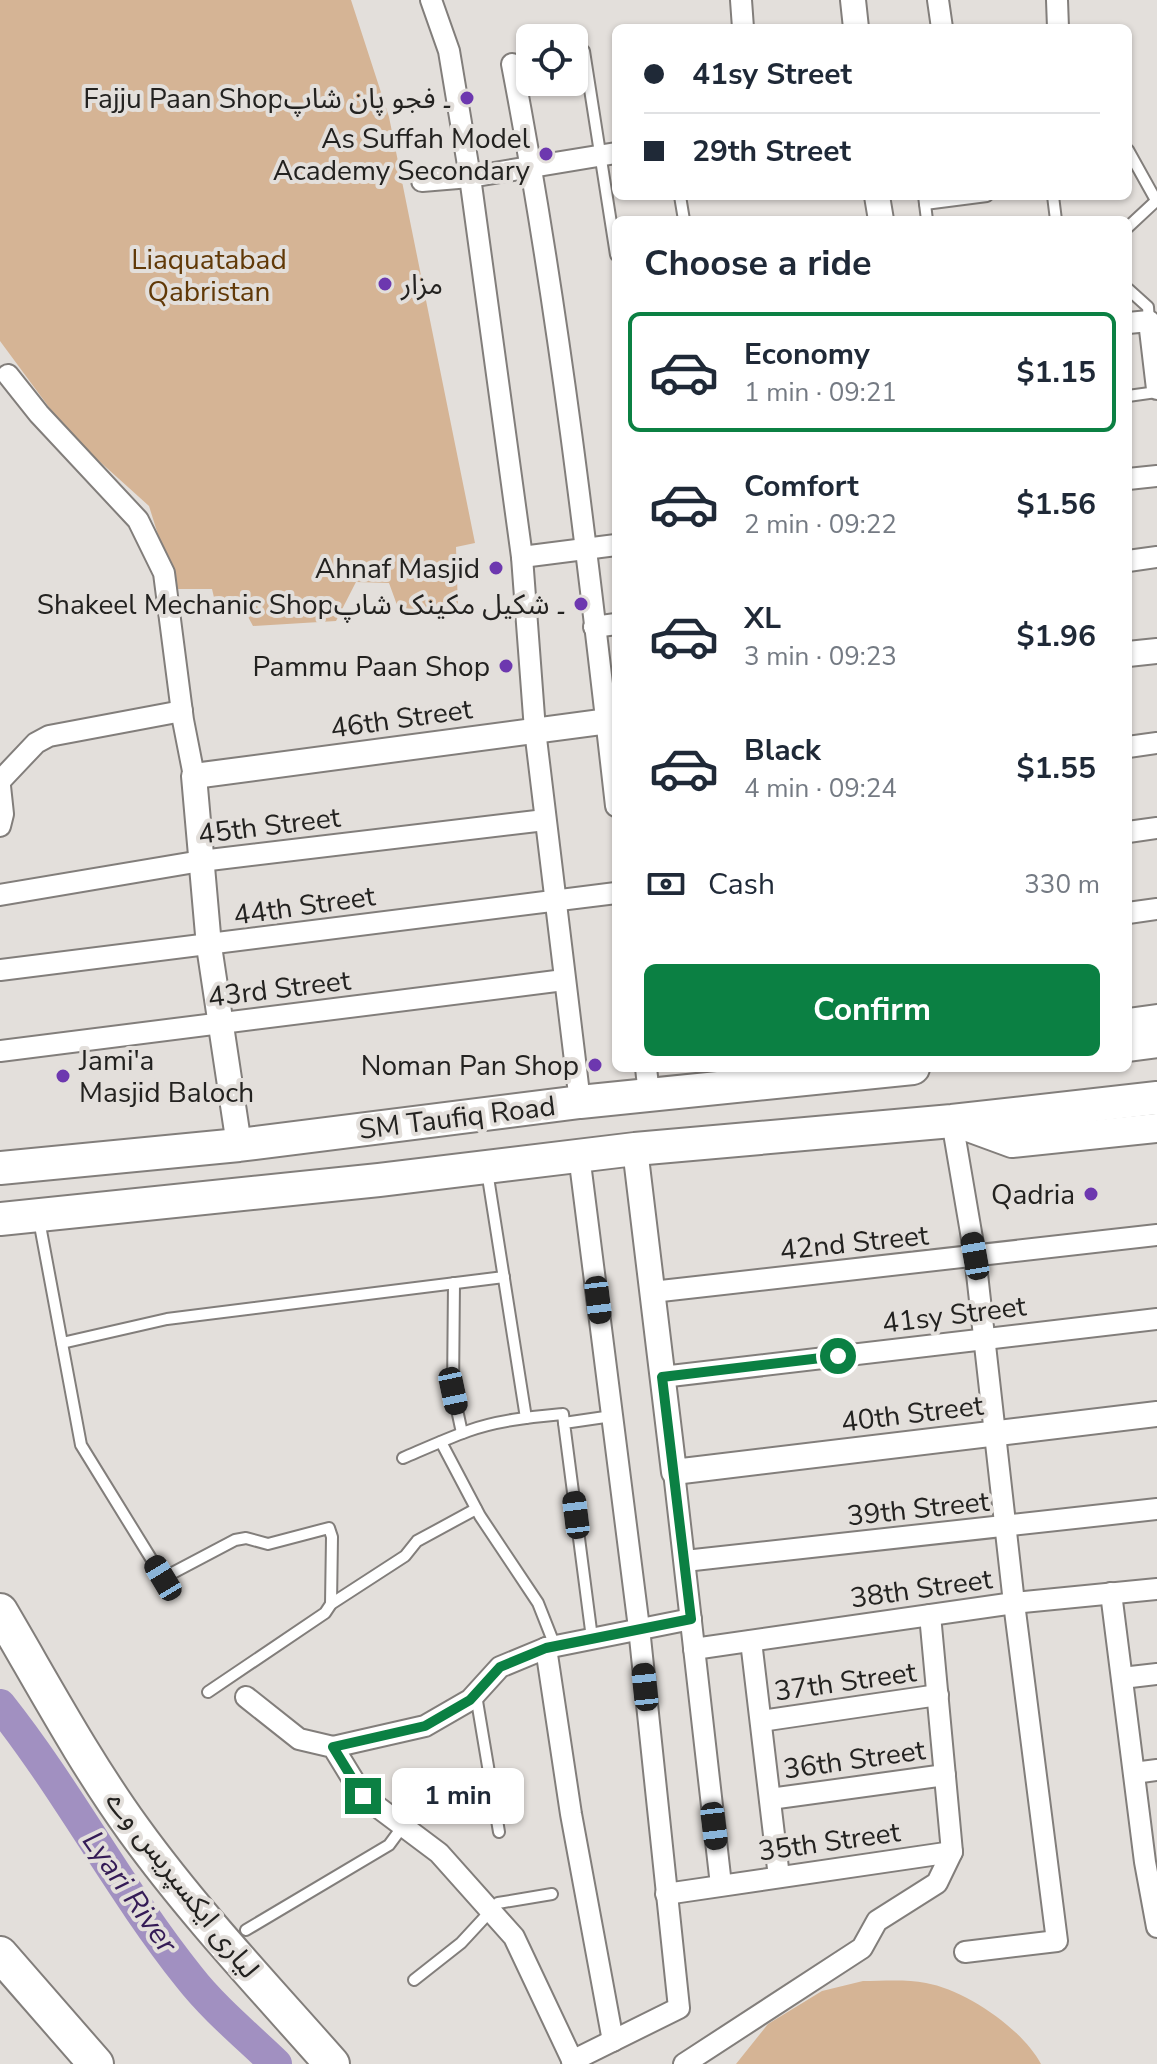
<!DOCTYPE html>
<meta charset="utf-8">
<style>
:root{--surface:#fff;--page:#f2f2f3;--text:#1f2937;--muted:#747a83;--line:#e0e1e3;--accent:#0b8043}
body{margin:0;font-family:"Nunito Sans","Noto Sans Arabic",sans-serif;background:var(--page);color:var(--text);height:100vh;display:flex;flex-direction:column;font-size:30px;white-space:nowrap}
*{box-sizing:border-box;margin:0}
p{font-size:26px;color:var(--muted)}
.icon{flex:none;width:44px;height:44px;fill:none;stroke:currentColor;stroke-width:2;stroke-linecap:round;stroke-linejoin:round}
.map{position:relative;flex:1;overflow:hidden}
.drawer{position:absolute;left:612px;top:216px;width:520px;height:856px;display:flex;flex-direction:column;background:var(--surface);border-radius:12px;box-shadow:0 2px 6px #0004}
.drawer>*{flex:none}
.banner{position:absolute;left:612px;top:24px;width:520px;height:176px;border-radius:12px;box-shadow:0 2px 6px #0004;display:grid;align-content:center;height:176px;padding:0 32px;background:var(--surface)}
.fabs{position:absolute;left:516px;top:24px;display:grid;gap:16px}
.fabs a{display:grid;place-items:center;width:72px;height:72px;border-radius:12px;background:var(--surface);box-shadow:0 2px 6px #0004;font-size:40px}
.end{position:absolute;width:36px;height:36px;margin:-18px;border:10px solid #0b8043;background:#fff;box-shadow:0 0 0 4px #fff}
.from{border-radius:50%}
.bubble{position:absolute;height:56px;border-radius:12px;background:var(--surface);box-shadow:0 2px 6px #0004;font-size:26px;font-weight:700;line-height:56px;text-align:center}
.car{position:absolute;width:24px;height:48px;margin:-24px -12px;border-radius:10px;box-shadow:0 0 6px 2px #0007;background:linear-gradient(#222 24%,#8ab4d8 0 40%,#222 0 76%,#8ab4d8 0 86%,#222 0)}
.banner b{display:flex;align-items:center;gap:28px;height:76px;font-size:30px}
.banner b+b{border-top:2px solid var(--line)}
.banner i{width:20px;height:20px;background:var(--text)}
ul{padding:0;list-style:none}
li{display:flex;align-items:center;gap:24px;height:120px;margin:0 16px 12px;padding:0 16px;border:4px solid transparent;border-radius:12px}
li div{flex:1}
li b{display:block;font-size:30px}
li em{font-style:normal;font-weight:700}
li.on{border-color:var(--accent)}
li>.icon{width:72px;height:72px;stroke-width:1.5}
h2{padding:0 32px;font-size:36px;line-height:96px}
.pay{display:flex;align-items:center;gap:20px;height:88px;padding:0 32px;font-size:30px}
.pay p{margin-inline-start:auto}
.primary-button{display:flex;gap:16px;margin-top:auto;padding:16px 32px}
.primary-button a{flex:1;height:92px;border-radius:12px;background:var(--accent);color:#fff;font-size:32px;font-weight:700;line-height:92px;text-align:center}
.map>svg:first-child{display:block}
.green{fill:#d5b495}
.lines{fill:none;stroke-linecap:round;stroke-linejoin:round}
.river{stroke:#a190c1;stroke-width:32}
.service-casing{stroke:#827e7b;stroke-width:14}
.minor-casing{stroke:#827e7b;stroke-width:24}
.tertiary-casing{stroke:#827e7b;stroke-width:28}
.secondary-casing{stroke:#827e7b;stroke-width:32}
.trunk-casing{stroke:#827e7b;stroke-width:36}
.motorway-casing{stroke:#827e7b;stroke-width:38}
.service{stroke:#fff;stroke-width:10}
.minor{stroke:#fff;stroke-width:20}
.tertiary{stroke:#fff;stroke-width:24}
.secondary{stroke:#fff;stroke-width:28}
.trunk{stroke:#fff;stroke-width:32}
.motorway{stroke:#fff;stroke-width:34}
.route{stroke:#0b8043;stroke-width:10}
.poi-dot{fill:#6d38af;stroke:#e3dfdb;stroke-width:3}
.labels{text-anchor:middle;stroke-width:8;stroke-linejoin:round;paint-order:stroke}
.poi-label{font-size:28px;fill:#232220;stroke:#e3dfdb;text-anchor:end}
.park-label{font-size:28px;fill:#613907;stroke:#e3dfdb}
.street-label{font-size:28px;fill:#232220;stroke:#e3dfdb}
.water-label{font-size:30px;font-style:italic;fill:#341b56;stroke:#e3dfdb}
</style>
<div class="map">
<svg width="1157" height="2064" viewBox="0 0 1157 2064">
<rect width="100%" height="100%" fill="#e3dfdb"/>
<!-- green -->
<g class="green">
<path d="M0,0h351l38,117 86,426 -19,4 2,62 -57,7 -12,-33 -33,-1 -20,39 -83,5 -7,-13 -29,-3 -5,-21h-37l-26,-83 -81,-73 -68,-92z"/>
<path d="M863,1981c20,0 43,-2 63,2 39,7 96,45 115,81h-305l32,-40 54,-33z"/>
</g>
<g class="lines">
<!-- river -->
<path class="river" d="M0,1705c69,87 120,186 189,272 25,32 58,59 87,87"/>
<defs>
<g id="service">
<path d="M584,51l32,204"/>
<path d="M1128,150l29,52"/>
<path d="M680,196l4,24"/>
<path d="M924,196l3,24"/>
<path d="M1053,196l3,24"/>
<path d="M925,204l62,-8"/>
<path d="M1128,227l28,-26"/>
<path d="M1128,289l20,18 1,14"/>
<path d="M1128,396l29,-4"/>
<path d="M487,1171l39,247"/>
<path d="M39,1220l42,225 82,133 72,-38 11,-2 22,6 61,-16 3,9 -1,67"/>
<path d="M454,1283l-1,108 9,42"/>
<path d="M62,1343l105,-24 337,-42"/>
<path d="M441,1442l39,74 58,87 17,43"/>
<path d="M403,1458c21,-9 43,-19 65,-27 30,-11 64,-14 95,-17l1,9"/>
<path d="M592,1638l-28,-215 48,-7"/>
<path d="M208,1692l117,-79 6,-9 74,-48 12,-15 59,-32"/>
<path d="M476,1695l23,137"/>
<path d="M246,1930l143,-85 14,-19"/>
<path d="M414,1980l47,-37 37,-40 54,-9"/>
</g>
<g id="minor">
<path d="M431,0l18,51 21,126 52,380 13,173 45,372"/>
<path d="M741,0l2,28"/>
<path d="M938,0l4,28"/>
<path d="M1057,0l1,28"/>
<path d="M512,64c47,245 76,494 104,742"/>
<path d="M422,181l48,-4 146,-24"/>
<path d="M1128,323l21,-2 8,68"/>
<path d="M8,375l31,39 99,106 26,53 19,147 11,56"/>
<path d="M1128,479l29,-3"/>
<path d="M522,557l94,-12"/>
<path d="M1128,561l29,-4"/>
<path d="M594,627l22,-3"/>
<path d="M1128,747l29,-4"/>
<path d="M0,781l36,-38 13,-7 133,-25"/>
<path d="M0,786l3,28 -3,12"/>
<path d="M1128,832l29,-4"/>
<path d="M0,895l201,-34 344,-41"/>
<path d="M1128,913l29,-4"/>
<path d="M0,970l616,-77"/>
<path d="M0,1051l564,-71"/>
<path d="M646,1068l3,26"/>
<path d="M952,1121l23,135 39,347 43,338 -92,11"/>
<path d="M652,1292l505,-57"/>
<path d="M662,1377l495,-58"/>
<path d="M674,1472l47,413"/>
<path d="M685,1561l472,-52"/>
<path d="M1111,1593l34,269 12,65"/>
<path d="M751,1641l28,236"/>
<path d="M546,1648l25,166 42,227"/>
<path d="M694,1649l320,-46 143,-14"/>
<path d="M1122,1678l35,-4"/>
<path d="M246,1697l53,42 34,8 30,49 76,57 75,84 60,127"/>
<path d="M761,1721l177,-26"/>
<path d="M333,1747l92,-21 45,-26 30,-33 46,-19 145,-29"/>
<path d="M1134,1773l23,-3"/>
<path d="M770,1799l175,-24"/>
<path d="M666,1894l286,-42"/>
<path d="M572,2061l107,-53 -40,-380 -60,-473"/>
<path d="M684,2064l178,-116 15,-27 60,-38 15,-31 -22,-237"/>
</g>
<g id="tertiary">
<path d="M853,0l3,28"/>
<path d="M877,196l4,24"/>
<path d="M1128,654l29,-3"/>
<path d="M239,1145l-30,-199 -15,-170 422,-56"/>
<path d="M635,1149l39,323 483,-58"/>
</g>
<g id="secondary">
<path d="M1128,1023l29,-4"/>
<path d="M952,1121l60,22 145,-15"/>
</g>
<g id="trunk">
<path d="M1128,1045l29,-4"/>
<path d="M0,1168l239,-23 341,-43 333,-34"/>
<path d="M0,1219l379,-39 256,-31 317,-28 205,-23"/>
</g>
<g id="motorway">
<path d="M0,1611c43,73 84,150 134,219 60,83 131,158 198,234"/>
<path d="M0,1954l96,110"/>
</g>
</defs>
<!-- service casing -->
<use href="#service" class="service-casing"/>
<!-- minor casing -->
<use href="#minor" class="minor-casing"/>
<!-- tertiary casing -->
<use href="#tertiary" class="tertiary-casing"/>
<!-- secondary casing -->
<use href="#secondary" class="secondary-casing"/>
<!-- trunk casing -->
<use href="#trunk" class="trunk-casing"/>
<!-- motorway casing -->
<use href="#motorway" class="motorway-casing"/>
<!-- service -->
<use href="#service" class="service"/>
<!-- minor -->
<use href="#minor" class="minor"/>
<!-- tertiary -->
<use href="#tertiary" class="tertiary"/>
<!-- secondary -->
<use href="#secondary" class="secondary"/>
<!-- trunk -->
<use href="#trunk" class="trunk"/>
<!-- motorway -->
<use href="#motorway" class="motorway"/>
</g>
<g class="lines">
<!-- route -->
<path class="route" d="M363,1796l-30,-49 92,-21 45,-26 30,-33 46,-19 145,-29 -29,-242 176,-21"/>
</g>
<!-- markers -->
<g class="poi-dot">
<circle cx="467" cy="98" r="8"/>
<circle cx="546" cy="154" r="8"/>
<circle cx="385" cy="284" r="8"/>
<circle cx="496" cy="568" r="8"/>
<circle cx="581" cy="604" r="8"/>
<circle cx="506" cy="666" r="8"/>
<circle cx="595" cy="1065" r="8"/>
<circle cx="63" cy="1076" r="8"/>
<circle cx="1091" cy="1194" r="8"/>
</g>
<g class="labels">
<!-- poi labels -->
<g class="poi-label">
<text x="451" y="108">Fajju Paan Shop۔ فجو پان شاپ</text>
<text x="530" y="148">As Suffah Model<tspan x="530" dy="32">Academy Secondary</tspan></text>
<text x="401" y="294" text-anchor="start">مزار</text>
<text x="480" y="578">Ahnaf Masjid</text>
<text x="565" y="614">Shakeel Mechanic Shop۔ شکیل مکینک شاپ</text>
<text x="490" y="676">Pammu Paan Shop</text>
<text x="79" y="1070" text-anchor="start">Jami'a<tspan x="79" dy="32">Masjid Baloch</tspan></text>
<text x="579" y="1075">Noman Pan Shop</text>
<text x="1075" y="1204">Qadria</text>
</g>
<!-- park labels -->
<g class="park-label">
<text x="209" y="269">Liaquatabad<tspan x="209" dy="32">Qabristan</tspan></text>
</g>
<!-- street labels -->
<g class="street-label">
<text transform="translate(401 718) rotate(-8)" y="10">46th Street</text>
<text transform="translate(269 825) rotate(-7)" y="10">45th Street</text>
<text transform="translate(304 905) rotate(-8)" y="10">44th Street</text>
<text transform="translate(279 988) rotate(-7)" y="10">43rd Street</text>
<text transform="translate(457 1117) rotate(-7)" y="10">SM Taufiq Road</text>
<text transform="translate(854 1242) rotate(-6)" y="10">42nd Street</text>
<text transform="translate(954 1314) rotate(-7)" y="10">41sy Street</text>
<text transform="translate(912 1413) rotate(-7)" y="10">40th Street</text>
<text transform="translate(918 1508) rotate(-6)" y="10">39th Street</text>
<text transform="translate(921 1588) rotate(-8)" y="10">38th Street</text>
<text transform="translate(845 1681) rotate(-8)" y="10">37th Street</text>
<text transform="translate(854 1759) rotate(-8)" y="10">36th Street</text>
<text transform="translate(829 1841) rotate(-8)" y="10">35th Street</text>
<text transform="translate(183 1884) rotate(52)" y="10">لیاری ایکسپریس وے</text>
</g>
<!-- water labels -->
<g class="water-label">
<text transform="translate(130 1892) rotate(55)" y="10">Lyari River</text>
</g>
</g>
</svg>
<div class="fabs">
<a><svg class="icon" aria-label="locate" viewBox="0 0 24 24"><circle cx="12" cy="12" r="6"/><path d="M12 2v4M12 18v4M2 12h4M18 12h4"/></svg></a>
</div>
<i class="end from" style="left:838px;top:1356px"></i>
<i class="end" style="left:363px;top:1796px"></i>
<div class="bubble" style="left:392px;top:1768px;width:132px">1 min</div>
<i class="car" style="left:975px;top:1256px;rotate:350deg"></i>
<i class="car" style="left:598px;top:1300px;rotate:173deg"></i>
<i class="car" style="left:453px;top:1391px;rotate:168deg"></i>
<i class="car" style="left:576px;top:1515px;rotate:353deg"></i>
<i class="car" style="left:163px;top:1578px;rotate:329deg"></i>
<i class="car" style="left:645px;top:1687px;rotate:354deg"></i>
<i class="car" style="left:714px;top:1826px;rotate:173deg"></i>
<div class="banner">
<b><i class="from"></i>41sy Street</b>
<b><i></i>29th Street</b>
</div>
<section class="drawer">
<h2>Choose a ride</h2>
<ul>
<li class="on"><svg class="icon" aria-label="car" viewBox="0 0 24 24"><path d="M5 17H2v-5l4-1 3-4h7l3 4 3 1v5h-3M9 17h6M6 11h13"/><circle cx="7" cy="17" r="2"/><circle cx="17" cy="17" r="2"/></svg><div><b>Economy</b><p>1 min · 09:21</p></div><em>$1.15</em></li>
<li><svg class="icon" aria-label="car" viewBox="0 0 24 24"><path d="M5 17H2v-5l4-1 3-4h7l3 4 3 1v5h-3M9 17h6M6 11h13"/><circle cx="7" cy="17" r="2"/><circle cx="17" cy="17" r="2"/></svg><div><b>Comfort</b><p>2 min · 09:22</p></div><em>$1.56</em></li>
<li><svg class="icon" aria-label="car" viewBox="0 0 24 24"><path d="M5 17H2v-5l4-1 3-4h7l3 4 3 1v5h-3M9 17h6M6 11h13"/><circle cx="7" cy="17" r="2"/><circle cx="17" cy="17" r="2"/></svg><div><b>XL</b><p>3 min · 09:23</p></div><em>$1.96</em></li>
<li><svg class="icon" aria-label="car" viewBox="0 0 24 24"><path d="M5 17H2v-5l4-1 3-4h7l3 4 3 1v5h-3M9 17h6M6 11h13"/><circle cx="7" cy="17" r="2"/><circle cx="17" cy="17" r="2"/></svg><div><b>Black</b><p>4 min · 09:24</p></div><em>$1.55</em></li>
</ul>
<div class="pay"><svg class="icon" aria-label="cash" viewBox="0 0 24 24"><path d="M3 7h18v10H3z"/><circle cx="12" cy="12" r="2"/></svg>Cash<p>330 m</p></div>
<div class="primary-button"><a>Confirm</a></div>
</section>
</div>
